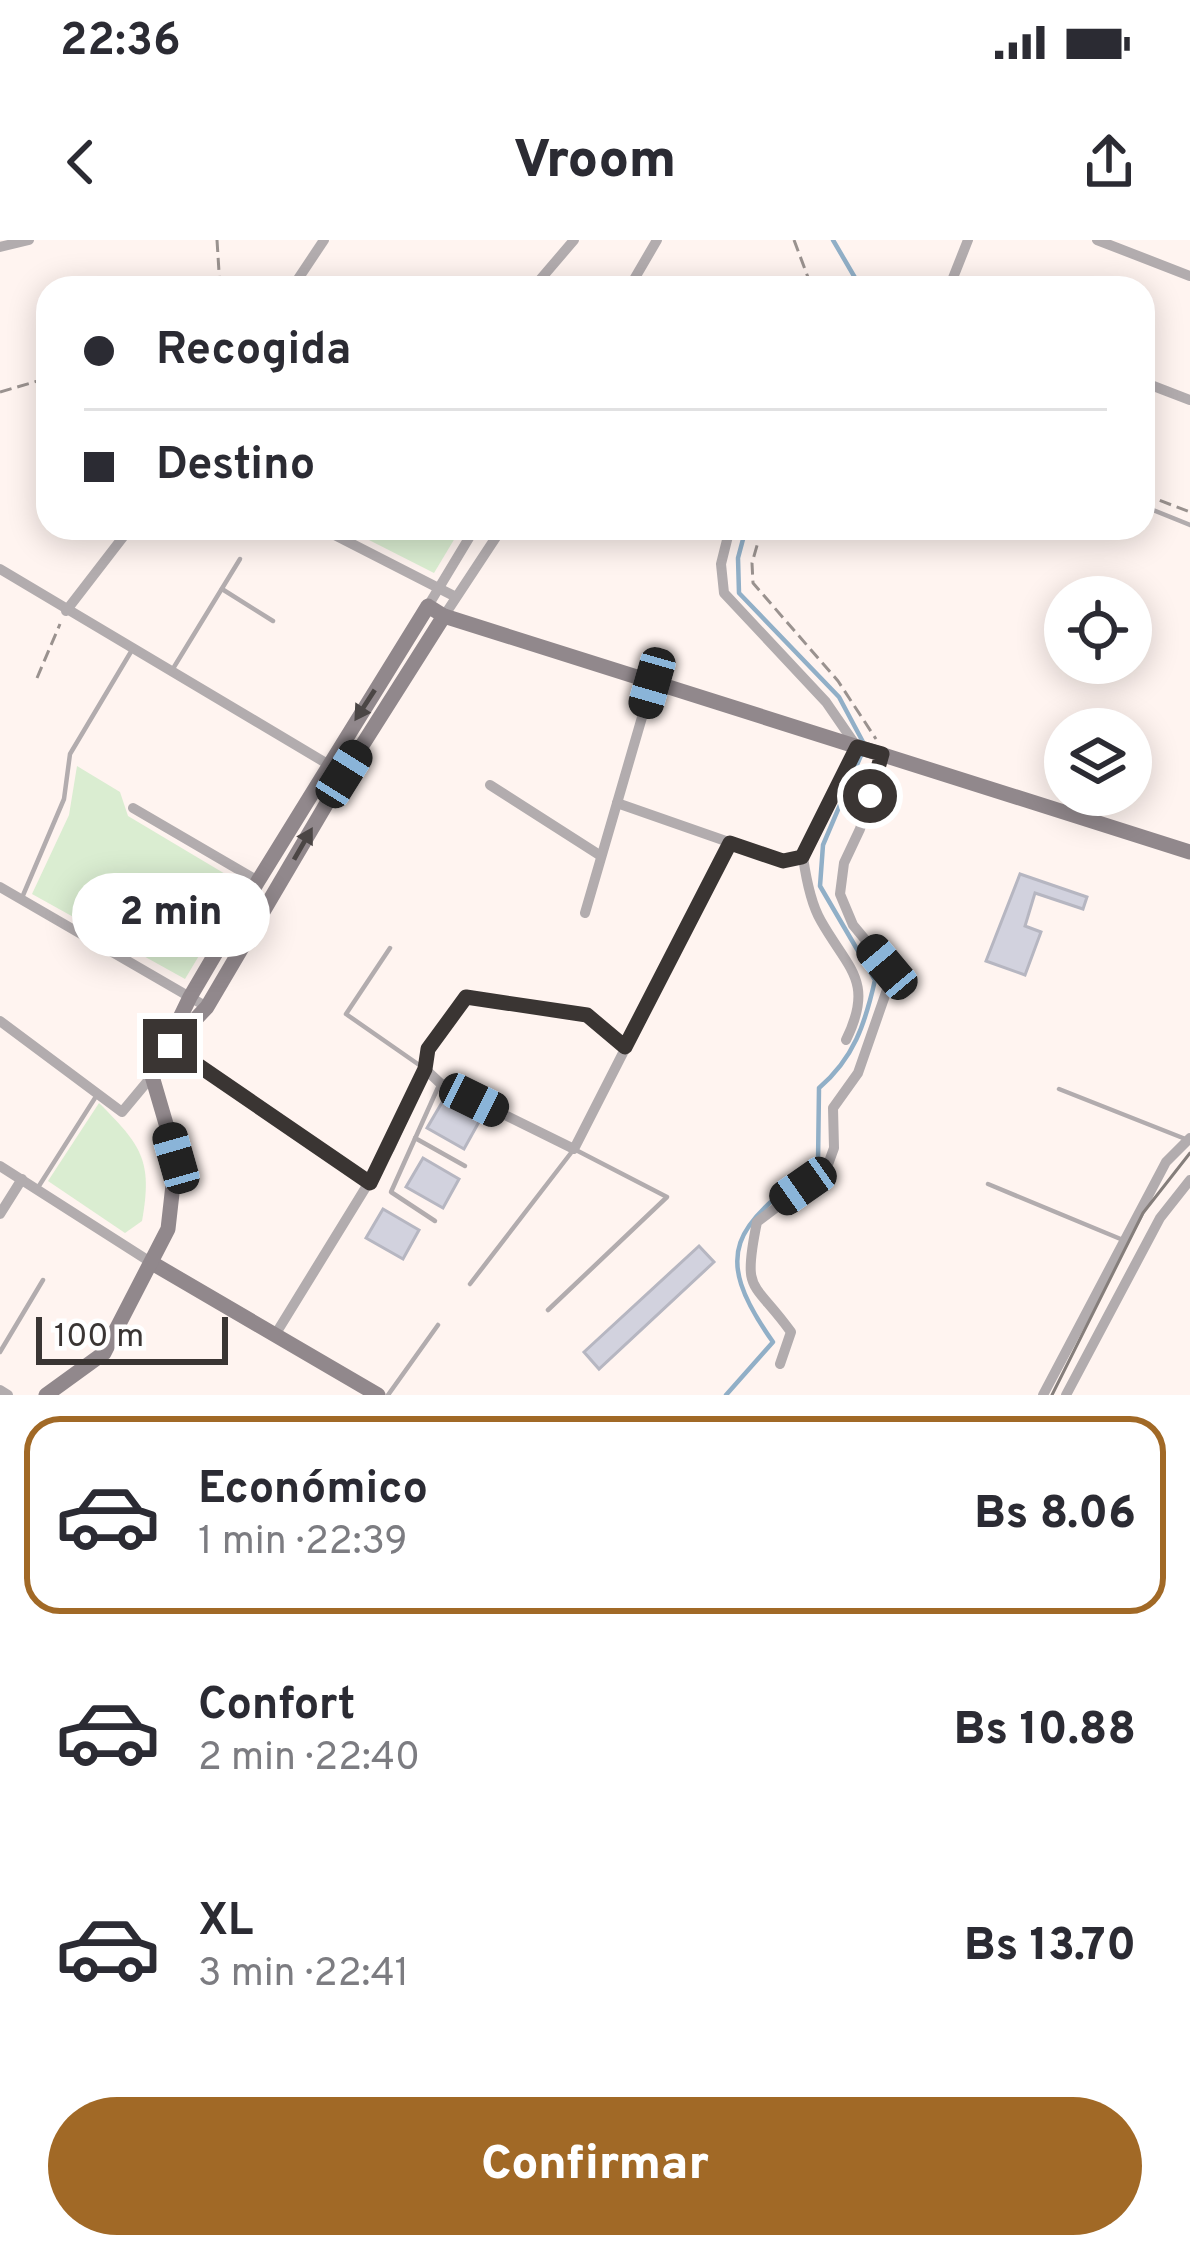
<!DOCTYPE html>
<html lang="es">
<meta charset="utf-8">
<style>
:root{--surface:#fff;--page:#f2f2f3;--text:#2b2b33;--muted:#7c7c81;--line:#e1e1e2;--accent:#a16926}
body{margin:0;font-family:Overpass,sans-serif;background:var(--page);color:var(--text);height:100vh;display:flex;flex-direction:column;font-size:45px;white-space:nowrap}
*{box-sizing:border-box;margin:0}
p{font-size:39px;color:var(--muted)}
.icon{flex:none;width:66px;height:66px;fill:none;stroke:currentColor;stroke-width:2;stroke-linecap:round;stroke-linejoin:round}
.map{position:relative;height:1155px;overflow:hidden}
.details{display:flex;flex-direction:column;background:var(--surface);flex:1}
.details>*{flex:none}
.guide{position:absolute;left:36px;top:36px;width:1119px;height:264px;border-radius:36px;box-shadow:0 6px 30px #0003;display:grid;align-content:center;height:264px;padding:0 48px;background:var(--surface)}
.buttons{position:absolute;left:1044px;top:336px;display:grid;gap:24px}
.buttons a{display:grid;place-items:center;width:108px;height:108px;border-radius:50%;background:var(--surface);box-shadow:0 6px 30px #0003;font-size:60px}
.scale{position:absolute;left:36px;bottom:30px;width:192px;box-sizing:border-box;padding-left:12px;border:6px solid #3a3533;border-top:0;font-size:33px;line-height:42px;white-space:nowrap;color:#3a3533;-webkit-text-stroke:9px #fff;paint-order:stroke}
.end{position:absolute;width:54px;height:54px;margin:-27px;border:15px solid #3a3533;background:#fff;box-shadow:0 0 0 6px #fff}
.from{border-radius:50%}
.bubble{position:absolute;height:84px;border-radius:42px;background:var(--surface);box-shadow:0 6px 30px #0003;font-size:39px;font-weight:800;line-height:84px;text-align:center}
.car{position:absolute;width:36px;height:72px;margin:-36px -18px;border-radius:15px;box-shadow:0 0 9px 3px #0007;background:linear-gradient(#222 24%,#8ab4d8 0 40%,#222 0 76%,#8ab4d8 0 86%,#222 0)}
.guide b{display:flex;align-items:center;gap:42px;height:114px;font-size:45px}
.guide b+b{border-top:3px solid var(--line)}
.guide i{width:30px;height:30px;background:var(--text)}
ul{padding:21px 0 0;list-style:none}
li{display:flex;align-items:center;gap:36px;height:198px;margin:0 24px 18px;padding:0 24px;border:6px solid transparent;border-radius:36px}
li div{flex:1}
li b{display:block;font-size:45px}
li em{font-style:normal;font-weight:800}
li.selected{border-color:var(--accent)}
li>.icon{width:108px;height:108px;stroke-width:1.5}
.primary-button{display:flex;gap:24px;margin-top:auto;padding:24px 48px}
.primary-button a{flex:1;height:138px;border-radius:72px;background:var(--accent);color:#fff;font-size:48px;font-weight:800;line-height:138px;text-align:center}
.status{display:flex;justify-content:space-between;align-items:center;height:84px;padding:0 60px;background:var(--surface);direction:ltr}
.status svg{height:33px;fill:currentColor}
header{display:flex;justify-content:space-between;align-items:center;height:156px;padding:0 48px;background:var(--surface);font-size:54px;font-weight:800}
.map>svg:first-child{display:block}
.green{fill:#daedd1}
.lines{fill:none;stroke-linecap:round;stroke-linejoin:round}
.stream{stroke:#91afc7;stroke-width:4.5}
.building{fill:#d2d2de;stroke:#b6b6c1;stroke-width:3}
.path{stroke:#9a928f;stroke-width:3;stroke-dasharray:12 6;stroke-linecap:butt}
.lane{stroke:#b2acae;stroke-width:4.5}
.street{stroke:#b2acae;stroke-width:10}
.secondary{stroke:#91888c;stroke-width:15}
.tram{stroke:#857e7b;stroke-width:3}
.oneway{fill:#4b4645}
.route{stroke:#3a3533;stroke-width:15}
</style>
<div class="status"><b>22:36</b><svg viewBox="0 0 49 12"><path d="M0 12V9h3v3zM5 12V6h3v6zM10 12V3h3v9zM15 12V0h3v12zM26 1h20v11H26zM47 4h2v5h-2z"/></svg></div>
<header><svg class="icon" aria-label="back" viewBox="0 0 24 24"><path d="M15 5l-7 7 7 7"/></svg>Vroom<svg class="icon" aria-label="share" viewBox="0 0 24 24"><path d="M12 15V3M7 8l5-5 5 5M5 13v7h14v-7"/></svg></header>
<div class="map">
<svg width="1190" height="1155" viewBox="0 0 1190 1155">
<rect width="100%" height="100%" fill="#fff4f0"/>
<!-- green -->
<g class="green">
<path d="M374,288h87l-27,45 -67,-34z"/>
<path d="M77,526l43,26 8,24 114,68 -57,95 -153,-85 37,-79z"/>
<path d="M99,863c42,42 54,57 43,118l-17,12 -77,-52z"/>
</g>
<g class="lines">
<!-- stream -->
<g class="stream">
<path d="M833,0l28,48"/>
<path d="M746,288l-8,30 1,35 100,104 24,45"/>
<path d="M726,1155l47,-53c-67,-94 -33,-117 45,-179l1,-75c35,-30 46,-64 56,-108l-55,-94 3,-41 39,-92"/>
</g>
</g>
<!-- building -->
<g class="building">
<path d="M1020,634l67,23 -4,12 -48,-16 -10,33 16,6 -16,43 -39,-14z"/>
<path d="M444,859l36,21 -16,29 -37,-21z"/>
<path d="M423,918l36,21 -16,29 -37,-21z"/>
<path d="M383,969l36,21 -16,29 -37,-21z"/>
<path d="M699,1006l15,16 -115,107 -15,-17z"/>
</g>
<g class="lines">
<!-- path -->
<g class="path">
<path d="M217,0l3,48"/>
<path d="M794,0l18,48"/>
<path d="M0,152l48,-14"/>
<path d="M1143,254l47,18"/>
<path d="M762,288l-10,35 1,20 85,98 38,58"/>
<path d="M37,438l23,-54"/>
</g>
<!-- lane -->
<g class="lane">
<path d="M1143,266l47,19"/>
<path d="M222,349l51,32"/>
<path d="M174,427l66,-108"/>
<path d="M21,660l43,-101 6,-45 62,-104"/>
<path d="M390,708l-44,66 79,55 3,-20 37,-52 122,17 38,33"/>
<path d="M1059,849l129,51"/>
<path d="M415,898l50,28"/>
<path d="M988,944l135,56"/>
<path d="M37,949l58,-91"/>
<path d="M435,981l-44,-29 49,-109"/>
<path d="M470,1044l104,-135 93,48 -119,113"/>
<path d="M0,1112l43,-72"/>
<path d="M388,1155l50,-70"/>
</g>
<!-- street -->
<g class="street">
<path d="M1097,0l93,36"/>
<path d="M0,7l29,-7"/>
<path d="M292,48l32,-48"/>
<path d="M533,48l41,-48"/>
<path d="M629,48l28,-48"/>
<path d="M949,48l19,-48"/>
<path d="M1143,142l47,18"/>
<path d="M321,288l133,68"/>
<path d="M0,329l331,197"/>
<path d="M428,366l47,-78"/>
<path d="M66,371l64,-83"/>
<path d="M444,376l58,-88"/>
<path d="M490,545l111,71"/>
<path d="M617,563l166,58 20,-4 54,-110 -31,-45 -102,-109 -3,-29 9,-36"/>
<path d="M133,568l125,73"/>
<path d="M803,617c3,21 8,47 18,64 27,48 54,60 25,119"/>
<path d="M0,647l207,120"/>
<path d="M585,673l67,-230"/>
<path d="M0,781l122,91 30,-36"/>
<path d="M170,806l200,137"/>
<path d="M0,926l152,97"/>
<path d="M0,974l22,-35"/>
<path d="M275,1095l115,-187 35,-79 15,14 134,66 156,-306"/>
<path d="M780,1124l11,-32c-38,-53 -49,-37 -34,-110l69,-52 8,-22 -1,-40 25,-35 31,-89 -2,-18 -34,-41 -13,-31 4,-31 16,-34 22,-75"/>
<path d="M0,1150l8,5"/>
<path d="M1043,1155l123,-233 24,-24"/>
<path d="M1066,1155l94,-177 30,-38"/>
</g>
<!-- secondary -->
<g class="secondary">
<path d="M177,799l30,-32 137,-233 100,-158"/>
<path d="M152,1023l226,132"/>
<path d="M46,1155l58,-42 64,-124 8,-71 -24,-82 38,-79 68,-116 170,-275 16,10 746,236"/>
</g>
<!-- tram -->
<path class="tram" d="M1052,1155l91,-182 47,-60"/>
</g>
<!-- one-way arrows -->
<defs><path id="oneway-solid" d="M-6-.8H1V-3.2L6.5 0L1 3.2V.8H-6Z" transform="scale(3)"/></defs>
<g class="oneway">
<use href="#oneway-solid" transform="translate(365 465) rotate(123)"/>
<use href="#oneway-solid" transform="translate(303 604) rotate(-60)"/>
</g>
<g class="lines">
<!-- route -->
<path class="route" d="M170,806l200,137 55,-114 3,-20 38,-52 121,18 38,32 105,-204 53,18 19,-4 55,-110 25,7 -12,42"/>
</g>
</svg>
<div class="buttons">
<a><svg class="icon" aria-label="locate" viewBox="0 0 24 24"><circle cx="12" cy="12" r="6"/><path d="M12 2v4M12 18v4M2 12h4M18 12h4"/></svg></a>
<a><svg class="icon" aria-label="layers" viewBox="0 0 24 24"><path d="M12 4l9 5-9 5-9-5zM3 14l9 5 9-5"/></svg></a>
</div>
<div class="scale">100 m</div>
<i class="end from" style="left:870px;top:556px"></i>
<i class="end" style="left:170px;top:806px"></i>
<div class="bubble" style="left:72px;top:633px;width:198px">2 min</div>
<i class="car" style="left:652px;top:443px;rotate:196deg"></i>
<i class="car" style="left:344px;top:534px;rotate:32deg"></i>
<i class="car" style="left:887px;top:727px;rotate:320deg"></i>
<i class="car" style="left:474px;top:860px;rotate:116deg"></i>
<i class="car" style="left:176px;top:918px;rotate:344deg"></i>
<i class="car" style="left:803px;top:946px;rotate:235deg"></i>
<div class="guide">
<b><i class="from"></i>Recogida</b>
<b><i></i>Destino</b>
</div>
</div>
<section class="details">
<ul>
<li class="selected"><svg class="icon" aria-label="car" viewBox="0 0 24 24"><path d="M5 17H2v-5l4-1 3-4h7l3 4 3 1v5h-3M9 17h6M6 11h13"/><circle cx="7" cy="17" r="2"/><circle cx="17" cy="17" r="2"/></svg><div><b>Económico</b><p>1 min · 22:39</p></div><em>Bs 8.06</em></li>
<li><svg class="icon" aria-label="car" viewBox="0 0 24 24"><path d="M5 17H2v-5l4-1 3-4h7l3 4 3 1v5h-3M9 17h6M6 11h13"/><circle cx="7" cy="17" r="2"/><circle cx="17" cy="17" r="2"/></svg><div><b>Confort</b><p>2 min · 22:40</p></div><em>Bs 10.88</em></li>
<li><svg class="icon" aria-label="car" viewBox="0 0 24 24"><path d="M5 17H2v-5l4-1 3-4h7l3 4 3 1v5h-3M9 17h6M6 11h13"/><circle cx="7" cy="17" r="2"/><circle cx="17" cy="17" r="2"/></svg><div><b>XL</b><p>3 min · 22:41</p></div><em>Bs 13.70</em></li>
</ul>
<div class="primary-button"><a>Confirmar</a></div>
</section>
